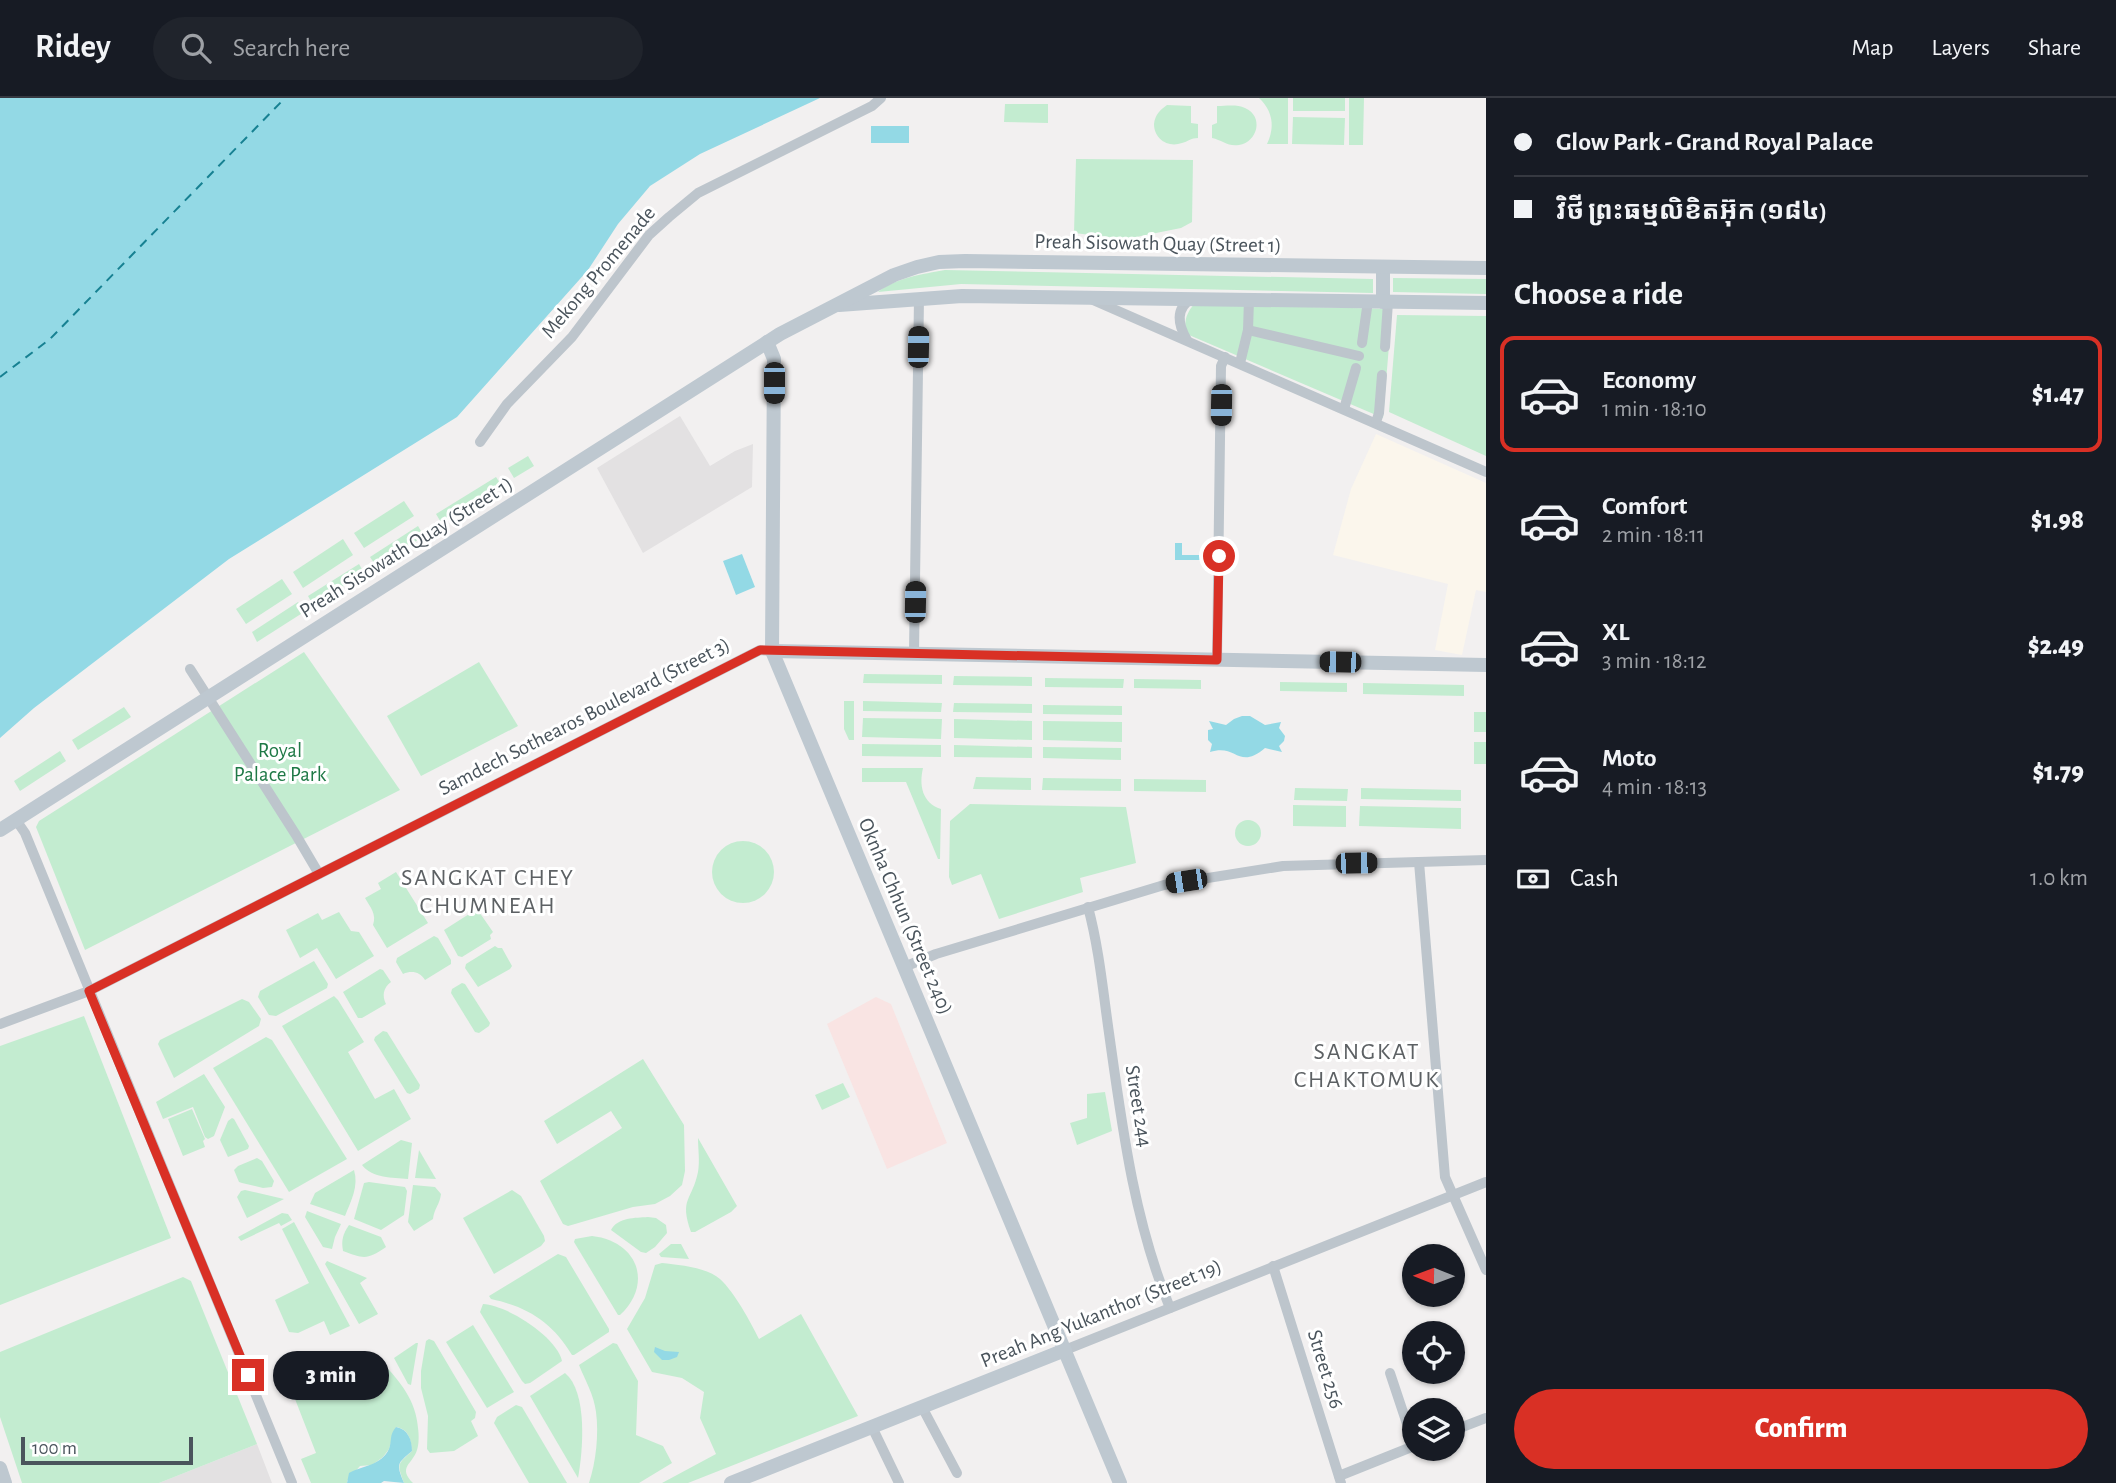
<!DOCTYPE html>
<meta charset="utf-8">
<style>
:root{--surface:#171b24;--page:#20242c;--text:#f1f3f6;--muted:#9ea1a6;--line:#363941;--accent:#d93025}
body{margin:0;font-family:"Alegreya Sans","Noto Sans Khmer",sans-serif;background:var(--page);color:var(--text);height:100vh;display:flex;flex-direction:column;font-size:26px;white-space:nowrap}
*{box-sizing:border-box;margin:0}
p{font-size:23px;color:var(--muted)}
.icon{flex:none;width:38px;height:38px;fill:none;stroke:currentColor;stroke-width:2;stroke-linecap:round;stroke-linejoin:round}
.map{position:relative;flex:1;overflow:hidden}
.panel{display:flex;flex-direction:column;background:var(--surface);width:630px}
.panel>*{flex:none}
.hud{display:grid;align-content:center;height:154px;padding:0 28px;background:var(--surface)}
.needle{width:46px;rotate:271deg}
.buttons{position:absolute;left:1402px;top:1146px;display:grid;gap:14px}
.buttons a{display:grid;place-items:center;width:63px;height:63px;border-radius:50%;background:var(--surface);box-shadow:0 2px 5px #0004;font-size:35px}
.scale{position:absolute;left:21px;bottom:18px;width:172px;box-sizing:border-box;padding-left:7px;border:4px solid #4a545c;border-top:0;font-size:19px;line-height:24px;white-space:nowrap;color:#4a545c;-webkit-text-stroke:5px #fff;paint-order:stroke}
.end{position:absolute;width:32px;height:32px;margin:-16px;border:9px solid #d93025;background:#fff;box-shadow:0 0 0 4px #fff}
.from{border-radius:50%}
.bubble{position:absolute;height:49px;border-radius:24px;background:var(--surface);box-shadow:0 2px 5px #0004;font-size:23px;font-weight:800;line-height:49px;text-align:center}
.car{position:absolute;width:21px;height:42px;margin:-21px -10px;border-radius:9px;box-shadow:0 0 5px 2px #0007;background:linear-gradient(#222 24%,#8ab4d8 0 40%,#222 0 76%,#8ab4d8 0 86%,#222 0)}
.hud b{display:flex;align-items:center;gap:24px;height:66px;font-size:26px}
.hud b+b{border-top:2px solid var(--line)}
.hud i{width:18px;height:18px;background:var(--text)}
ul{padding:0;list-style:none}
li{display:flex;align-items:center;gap:21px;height:116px;margin:0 14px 10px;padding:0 14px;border:4px solid transparent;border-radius:14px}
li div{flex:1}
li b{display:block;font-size:26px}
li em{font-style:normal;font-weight:800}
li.active{border-color:var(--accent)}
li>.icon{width:63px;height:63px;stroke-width:1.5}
h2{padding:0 28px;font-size:32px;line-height:84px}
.pay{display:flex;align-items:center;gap:18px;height:77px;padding:0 28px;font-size:26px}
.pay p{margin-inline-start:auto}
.action{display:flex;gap:14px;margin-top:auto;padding:14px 28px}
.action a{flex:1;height:80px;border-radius:42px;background:var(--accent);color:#fff;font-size:28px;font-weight:800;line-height:80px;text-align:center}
header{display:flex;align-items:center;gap:42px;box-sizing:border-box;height:98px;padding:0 35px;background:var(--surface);border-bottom:2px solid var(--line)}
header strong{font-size:33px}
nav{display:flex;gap:38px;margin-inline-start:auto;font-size:24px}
.search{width:490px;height:63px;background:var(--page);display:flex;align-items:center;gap:18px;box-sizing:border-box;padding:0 24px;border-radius:38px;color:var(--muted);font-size:26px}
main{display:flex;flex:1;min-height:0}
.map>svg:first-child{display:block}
.commercial{fill:#fbf6ec}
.education{fill:#e3e1e2}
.medical{fill:#f9e4e3}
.green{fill:#c3ecd0}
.water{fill:#93d9e5}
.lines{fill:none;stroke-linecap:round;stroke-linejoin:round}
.ferry{stroke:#178192;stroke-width:2;stroke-dasharray:9 7;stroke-linecap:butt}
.street{stroke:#bdc5cc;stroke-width:10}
.secondary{stroke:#bec8d0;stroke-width:14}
.route{stroke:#d93025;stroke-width:9}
.labels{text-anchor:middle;stroke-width:6;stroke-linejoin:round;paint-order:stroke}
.street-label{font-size:21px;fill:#4a545c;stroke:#fff}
.park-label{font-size:21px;fill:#1f7946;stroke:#fff}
.quarter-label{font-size:24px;letter-spacing:2px;fill:#5d6164;stroke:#fff}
</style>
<header>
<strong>Ridey</strong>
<div class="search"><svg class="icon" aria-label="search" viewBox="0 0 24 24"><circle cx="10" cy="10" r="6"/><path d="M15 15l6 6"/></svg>Search here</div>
<nav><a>Map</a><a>Layers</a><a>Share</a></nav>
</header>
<main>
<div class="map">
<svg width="1486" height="1385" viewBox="0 0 1486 1385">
<rect width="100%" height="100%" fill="#f2f0f0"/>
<!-- commercial -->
<path class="commercial" d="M1376,336l110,49v109l-10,-2 -14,65 -27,-5 13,-66 -115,-29 18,-66z"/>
<!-- education -->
<g class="education">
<path d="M680,318l30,50 25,-15 18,-7 -1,43 -109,66 -46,-85z"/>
<path d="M257,1346l15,39h-113z"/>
</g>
<!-- medical -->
<path class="medical" d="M876,899l15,7 56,139 -60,26 -60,-145z"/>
<!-- green -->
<g class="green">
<path d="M1259,0h29v46h-21c8,-17 6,-33 -8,-46z"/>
<rect x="1293" y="0" width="52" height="13"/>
<path d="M1349,0h15l-1,47h-14z"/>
<path d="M1005,6h43v19l-44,-1z"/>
<path d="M1167,7l24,1v17l7,1v14c-7,0 -9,3 -16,5 -14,5 -28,-4 -28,-19 1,-9 6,-14 13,-19z"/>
<path d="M1217,8c9,0 20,-2 28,2 19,8 13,34 -6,37 -11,2 -17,-5 -27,-7v-13l5,-2z"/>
<path d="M1293,19l52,1 -1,27 -52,-1z"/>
<path d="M1076,61l117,1 -1,62 -11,6 -55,11 -52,-6z"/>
<path d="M945,172l428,9v14l-412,-9 -83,8c17,-14 45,-18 67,-22z"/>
<path d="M1393,180l93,1v15l-93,-2z"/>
<path d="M1194,206l198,5 -9,109 -194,-83c-7,-11 -3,-21 5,-31z"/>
<path d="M1397,217l89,1v140l-97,-44z"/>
<path d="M528,358l6,10 -20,12 -6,-10z"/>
<path d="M496,379l6,9 -60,38 -6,-10z"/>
<path d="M404,403l10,15 -50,32 -10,-15z"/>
<path d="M418,428l6,10 -48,30 -6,-9z"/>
<path d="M343,441l10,16 -50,33 -10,-16z"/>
<path d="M359,466l5,9 -51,32 -5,-9z"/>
<path d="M282,481l10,15 -46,30 -10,-15z"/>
<path d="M298,504l6,10 -47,30 -5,-10z"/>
<path d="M304,554l96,138 -315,160 -49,-123 3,-6z"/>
<path d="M479,564l39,64 -97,50 -34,-60z"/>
<path d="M864,576l78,1v9l-79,-1z"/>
<path d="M954,578l78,1v9l-79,-1z"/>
<path d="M1045,580l79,1 -1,9 -78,-1z"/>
<path d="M1134,581l67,1v9l-67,-1z"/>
<path d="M1280,584l67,1v9l-67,-1z"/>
<path d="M1363,585l101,2v11l-101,-2z"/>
<path d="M844,603h10v39h-5l-5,-11z"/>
<path d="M863,603l79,2 -1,9 -78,-1z"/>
<path d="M954,605l78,1v9l-79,-1z"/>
<path d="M1043,607l79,1v9l-79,-1z"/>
<path d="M124,609l7,10 -53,33 -6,-10z"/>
<rect x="1474" y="614" width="12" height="20"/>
<path d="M863,620l79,1 -1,20 -79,-2z"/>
<path d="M954,621l78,2v19l-78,-2z"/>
<path d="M1043,623l79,1v20l-79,-2z"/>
<rect x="1474" y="644" width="12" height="22"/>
<path d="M862,646l79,1v12l-79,-1z"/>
<path d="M954,647l78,2v11l-78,-1z"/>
<path d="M1043,649l78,1v12l-78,-2z"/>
<path d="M60,653l6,10 -46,30 -6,-10z"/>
<path d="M862,670h61c-4,17 -1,35 18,41l-1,50h-2l-32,-77h-44z"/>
<path d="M976,679l55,1v12l-58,-1z"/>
<path d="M1043,680l78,1v12l-79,-1z"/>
<path d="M1134,681l72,1v12l-72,-1z"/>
<path d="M1295,690l53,1 -1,12 -53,-1z"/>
<path d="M1361,690l100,2v11l-100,-2z"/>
<path d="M970,706l156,3 10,56 -56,15 3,14 -84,27 -18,-45 -29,11 -3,-8 1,-56z"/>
<path d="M1293,707l53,1v21l-53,-1z"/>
<path d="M1360,708l101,2v21l-102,-3z"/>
<circle cx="1248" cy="735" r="13"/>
<circle cx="743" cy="774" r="31"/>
<path d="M396,774l32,51 -41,25 -14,-23c4,-11 -3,-18 -8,-27l16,-9 -3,-6z"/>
<path d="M477,811l16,23 -3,3 1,4 -29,18 -4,-1 -14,-26z"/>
<path d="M339,814l12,19 8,1 15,24 -38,23 -19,-31 -17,10 -14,-28 32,-17 4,7z"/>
<path d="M434,838l4,2 13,22v4l-26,16c-5,-8 -13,-10 -22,-6l-7,-12 1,-4z"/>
<path d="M495,848l3,2h4l10,18 -2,3 -32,18 -13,-19 1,-4z"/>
<path d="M314,863l14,23 -1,4 -51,28 -7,-1 -11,-18 2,-6z"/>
<path d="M380,871l3,1 8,12c-8,6 -9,14 -5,22l-24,14h-4l-15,-26z"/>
<path d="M462,885l3,1 25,39 -1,3 -10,7 -4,-1 -24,-39 1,-4z"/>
<path d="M334,898l4,4 26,42 -16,10 27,47 19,-10 17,30 -53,32 -76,-125z"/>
<path d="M242,901l7,3 12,17 -2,7 -85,52 -16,-34 2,-4z"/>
<path d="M84,918l87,222 -171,67v-259z"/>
<path d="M383,933l4,1 33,53 -1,4 -9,5 -3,-1 -33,-53 1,-3z"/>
<path d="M266,939l6,3 75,119 -58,33 -76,-124z"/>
<path d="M643,961l41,66 1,46 -3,14 -12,11 -15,8 -22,3 -58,17 -7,2 -5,-2 -23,-43 82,-53 -11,-17 -54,33 -13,-23z"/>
<path d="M204,976l21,33 -11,29 -6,3 -3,-2 -12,-30 -30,12 -7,-17z"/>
<path d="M843,985l7,14 -28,13 -7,-15z"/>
<path d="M1105,994l7,39 -35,14 -7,-22 17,-5v-24z"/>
<path d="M192,1011l13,30 -2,2 2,6 -22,9 -15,-37z"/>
<path d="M232,1020l2,1 15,27 -1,3 -20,8 -8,-17 8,-19z"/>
<path d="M698,1040l39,68 -6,6 -36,20h-4c-12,-34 1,-31 7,-60 2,-11 0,-23 0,-34z"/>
<path d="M401,1042l11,3 -4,36c-16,-2 -35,0 -46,-14z"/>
<path d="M419,1052l17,29 -21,-1z"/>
<path d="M257,1060l5,3 12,20 -2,6 -9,1 -21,-5 -3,-1 -5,-12 4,-4z"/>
<path d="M354,1072c5,16 -3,31 -9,46l-35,-12 5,-11z"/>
<path d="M369,1084l36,5 2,4 -3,24 -23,15 -27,-11 10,-36z"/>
<path d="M413,1087l22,2 6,7c-1,10 -7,15 -8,25l-19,12 -6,-9z"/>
<path d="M245,1092l39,9 -37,19 -10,-21 4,-6z"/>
<path d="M512,1092l9,6 23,40 1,5 -4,5 -47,28 -31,-56z"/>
<path d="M307,1113l34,13 -6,13 -3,12 -9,-2 -18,-30z"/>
<path d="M282,1115l6,1 4,6 -11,6 -2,-3 -38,18 -3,-4z"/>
<path d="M648,1119l8,1 10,7 1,8 -12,14 -9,6 -5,-1 -30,-22c7,-13 24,-12 37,-13z"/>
<path d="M294,1124l56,104 -20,9 -6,-14 -26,12 -9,-1 -14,-32 34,-17 -27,-54z"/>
<path d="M349,1127l32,12 5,10c-19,13 -22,12 -43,4 -2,-11 0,-17 6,-26z"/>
<path d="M592,1138c45,5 62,47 28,79h-2l-44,-73 1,-3z"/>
<path d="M671,1146h10l8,15 -28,-2 -2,-3z"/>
<path d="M558,1156l8,3 43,72v3l-35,23h-2c-20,-33 -44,-48 -81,-56l-2,-3z"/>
<path d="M327,1163l40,17 -7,5 18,31 -19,10 -34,-60z"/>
<path d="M662,1165c17,2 44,4 58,16 15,14 30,42 39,60l42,-25 57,102 -170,67h-26l54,-29 -16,-36 4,-26 -22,-14 -30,-6 -25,-43 18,-31 10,-33z"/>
<path d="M183,1179l8,4 66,163 -98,39h-137l-22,-66v-65z"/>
<path d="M483,1206c24,1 74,33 79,57l-32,22 -5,1 -3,-3 -42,-69z"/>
<path d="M473,1227l41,67 -27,16 -41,-66z"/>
<path d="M429,1241l5,2 42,71 -1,6 -4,3 7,15 -24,15 -24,2 -3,-4 1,-33 -7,-28v-17l5,-30z"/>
<path d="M416,1245h2l-7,42 -3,-1 -14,-26z"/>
<path d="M613,1245l4,1 21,37 -2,54 27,11 9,17 -33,20h-50c7,-21 10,-49 7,-71 -2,-17 -11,-32 -17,-47z"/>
<path d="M374,1264h8c18,20 34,38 36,66 1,6 1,17 -1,22 -4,14 -20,17 -4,33h-9c-7,-20 -7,-18 8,-32 -1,-11 -3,-22 -16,-24l-7,22 -6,8 -11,8 -12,1 -13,15v2h-36l-10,-24 15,-6 -21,-54 57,-22 -1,-5z"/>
<path d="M565,1275c23,19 18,78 13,105l-48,-82z"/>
<path d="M516,1307l6,2 45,76h-38l-35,-60 3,-6z"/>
</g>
<!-- water -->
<g class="water">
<path d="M0,0h820l-120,56 -50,32 -32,38 -30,46 -131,147 -228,142 -195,149 -34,30z"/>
<rect x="871" y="28" width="38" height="17"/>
<path d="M1175,445h7v12h23v5h-30z"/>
<path d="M742,456l13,33 -19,8 -13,-34z"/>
<path d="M1242,618h8l15,9 16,-3 -2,6 6,8 -1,5 -5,5 3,6 -17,-4c-27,23 -28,-5 -55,4l2,-8 -4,-4v-10l5,-1 -4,-8 17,4 8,-6z"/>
<path d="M655,1249l10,4 14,1 -2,5 -8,3h-7l-8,-8z"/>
<path d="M396,1329c12,2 16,13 16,24 -15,13 -16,12 -8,32l-20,-2 -3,2h-34l2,-10c13,-7 33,-8 40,-24 3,-8 0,-14 7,-22z"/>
</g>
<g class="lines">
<!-- ferry -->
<path class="ferry" d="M0,279l50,-38 235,-241"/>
<!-- street -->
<g class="street">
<path d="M1093,202l393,172"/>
<path d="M1248,232l111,26"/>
<path d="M1187,242c-9,-15 -12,-31 4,-41"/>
<path d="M1362,245l6,-42"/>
<path d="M1385,249l3,-45"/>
<path d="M1240,265l8,-33 1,-30"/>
<path d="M1344,311l12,-41"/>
<path d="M1376,324l3,-9 3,-38"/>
<path d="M480,344l27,-38 65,-67 77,-102 20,-18 29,-24 174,-87 9,-8"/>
<path d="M914,555l5,-355"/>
<path d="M1217,562l4,-294 4,-9"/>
<path d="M190,571l106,166 23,39"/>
<path d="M16,722l9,13 267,650"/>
<path d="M1419,764l26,315 41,93"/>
<path d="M1088,809c11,41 15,84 21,126 13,93 25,188 61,275"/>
<path d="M904,869l32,-13 228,-69 119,-19 203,-6"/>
<path d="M0,926l89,-33 671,-341 12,1"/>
<path d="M1273,1168l68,217"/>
<path d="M1065,1252l421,-168"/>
<path d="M1390,1275l24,72"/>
<path d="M922,1309l35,66"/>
<path d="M872,1329l27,56"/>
<path d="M1452,1333l34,-13"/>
<path d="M1339,1378l75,-30"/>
</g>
<!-- secondary -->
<g class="secondary">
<path d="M1383,204v-35"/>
<path d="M839,207l123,-9 524,7"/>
<path d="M767,244l7,17 -2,292 348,832"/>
<path d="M772,553l714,14"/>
<path d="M0,732l780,-496 114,-59 23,-8 22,-5 26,-1 521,7"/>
<path d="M0,1370l5,15"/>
<path d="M731,1385l334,-133"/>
</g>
</g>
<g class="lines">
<!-- route -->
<path class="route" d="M248,1277l-159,-384 671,-341 457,10 2,-104"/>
</g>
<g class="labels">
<!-- street labels -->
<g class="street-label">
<text transform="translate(1158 145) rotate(1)" y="7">Preah Sisowath Quay (Street 1)</text>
<text transform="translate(598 174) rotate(-50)" y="7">Mekong Promenade</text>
<text transform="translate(406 449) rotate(-32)" y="7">Preah Sisowath Quay (Street 1)</text>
<text transform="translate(584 618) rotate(-27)" y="7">Samdech Sothearos Boulevard (Street 3)</text>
<text transform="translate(906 818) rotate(67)" y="7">Oknha Chhun (Street 240)</text>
<text transform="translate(1139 1008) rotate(81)" y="7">Street 244</text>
<text transform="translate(1101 1215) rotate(-22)" y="7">Preah Ang Yukanthor (Street 19)</text>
<text transform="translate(1326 1271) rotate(73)" y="7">Street 256</text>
</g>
<!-- park labels -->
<g class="park-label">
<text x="280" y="659">Royal<tspan x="280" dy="24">Palace Park</tspan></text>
</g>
<!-- quarter labels -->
<g class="quarter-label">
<text x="488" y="787">SANGKAT CHEY<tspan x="488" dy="28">CHUMNEAH</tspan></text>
<text x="1367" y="961">SANGKAT<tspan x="1367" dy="28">CHAKTOMUK</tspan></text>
</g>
</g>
</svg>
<div class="buttons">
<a><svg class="needle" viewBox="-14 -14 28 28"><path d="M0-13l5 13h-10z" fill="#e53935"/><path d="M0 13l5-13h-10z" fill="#9ea1a6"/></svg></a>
<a><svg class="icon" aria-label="locate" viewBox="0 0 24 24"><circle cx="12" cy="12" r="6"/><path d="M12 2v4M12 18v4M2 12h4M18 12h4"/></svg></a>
<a><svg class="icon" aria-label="layers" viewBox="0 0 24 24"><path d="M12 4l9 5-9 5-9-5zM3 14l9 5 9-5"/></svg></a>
</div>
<div class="scale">100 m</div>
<i class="end from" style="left:1219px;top:458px"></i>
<i class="end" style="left:248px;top:1277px"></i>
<div class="bubble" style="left:273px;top:1253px;width:116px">3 min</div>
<i class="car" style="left:918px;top:249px;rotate:1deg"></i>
<i class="car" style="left:774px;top:285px;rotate:180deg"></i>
<i class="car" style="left:1221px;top:307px;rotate:181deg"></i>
<i class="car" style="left:915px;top:504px;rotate:1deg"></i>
<i class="car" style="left:1340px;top:564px;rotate:271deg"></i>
<i class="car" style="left:1356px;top:765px;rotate:89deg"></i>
<i class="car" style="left:1186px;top:783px;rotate:261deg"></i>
</div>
<section class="panel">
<div class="hud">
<b><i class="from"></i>Glow Park - Grand Royal Palace</b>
<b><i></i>វិថី ព្រះធម្មលិខិតអ៊ុក (១៨៤)</b>
</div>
<h2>Choose a ride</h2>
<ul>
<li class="active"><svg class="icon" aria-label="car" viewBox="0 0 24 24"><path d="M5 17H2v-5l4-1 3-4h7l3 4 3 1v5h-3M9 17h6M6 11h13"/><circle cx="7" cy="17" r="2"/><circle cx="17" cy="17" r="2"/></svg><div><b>Economy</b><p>1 min · 18:10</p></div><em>$1.47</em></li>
<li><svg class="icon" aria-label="car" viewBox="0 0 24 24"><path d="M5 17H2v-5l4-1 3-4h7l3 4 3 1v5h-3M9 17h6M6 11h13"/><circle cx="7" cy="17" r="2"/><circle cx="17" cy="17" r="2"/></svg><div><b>Comfort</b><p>2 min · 18:11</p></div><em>$1.98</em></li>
<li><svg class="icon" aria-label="car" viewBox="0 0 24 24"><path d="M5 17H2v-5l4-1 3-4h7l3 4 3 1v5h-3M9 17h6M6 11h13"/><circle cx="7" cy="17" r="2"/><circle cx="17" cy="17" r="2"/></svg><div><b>XL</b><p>3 min · 18:12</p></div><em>$2.49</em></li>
<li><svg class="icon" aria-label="car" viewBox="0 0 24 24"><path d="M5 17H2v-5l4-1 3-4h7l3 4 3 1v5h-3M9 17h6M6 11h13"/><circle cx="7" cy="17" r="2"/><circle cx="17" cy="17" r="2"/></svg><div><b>Moto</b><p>4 min · 18:13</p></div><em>$1.79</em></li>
</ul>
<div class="pay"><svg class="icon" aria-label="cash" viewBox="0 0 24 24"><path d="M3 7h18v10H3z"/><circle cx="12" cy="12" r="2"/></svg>Cash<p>1.0 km</p></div>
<div class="action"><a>Confirm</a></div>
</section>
</main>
